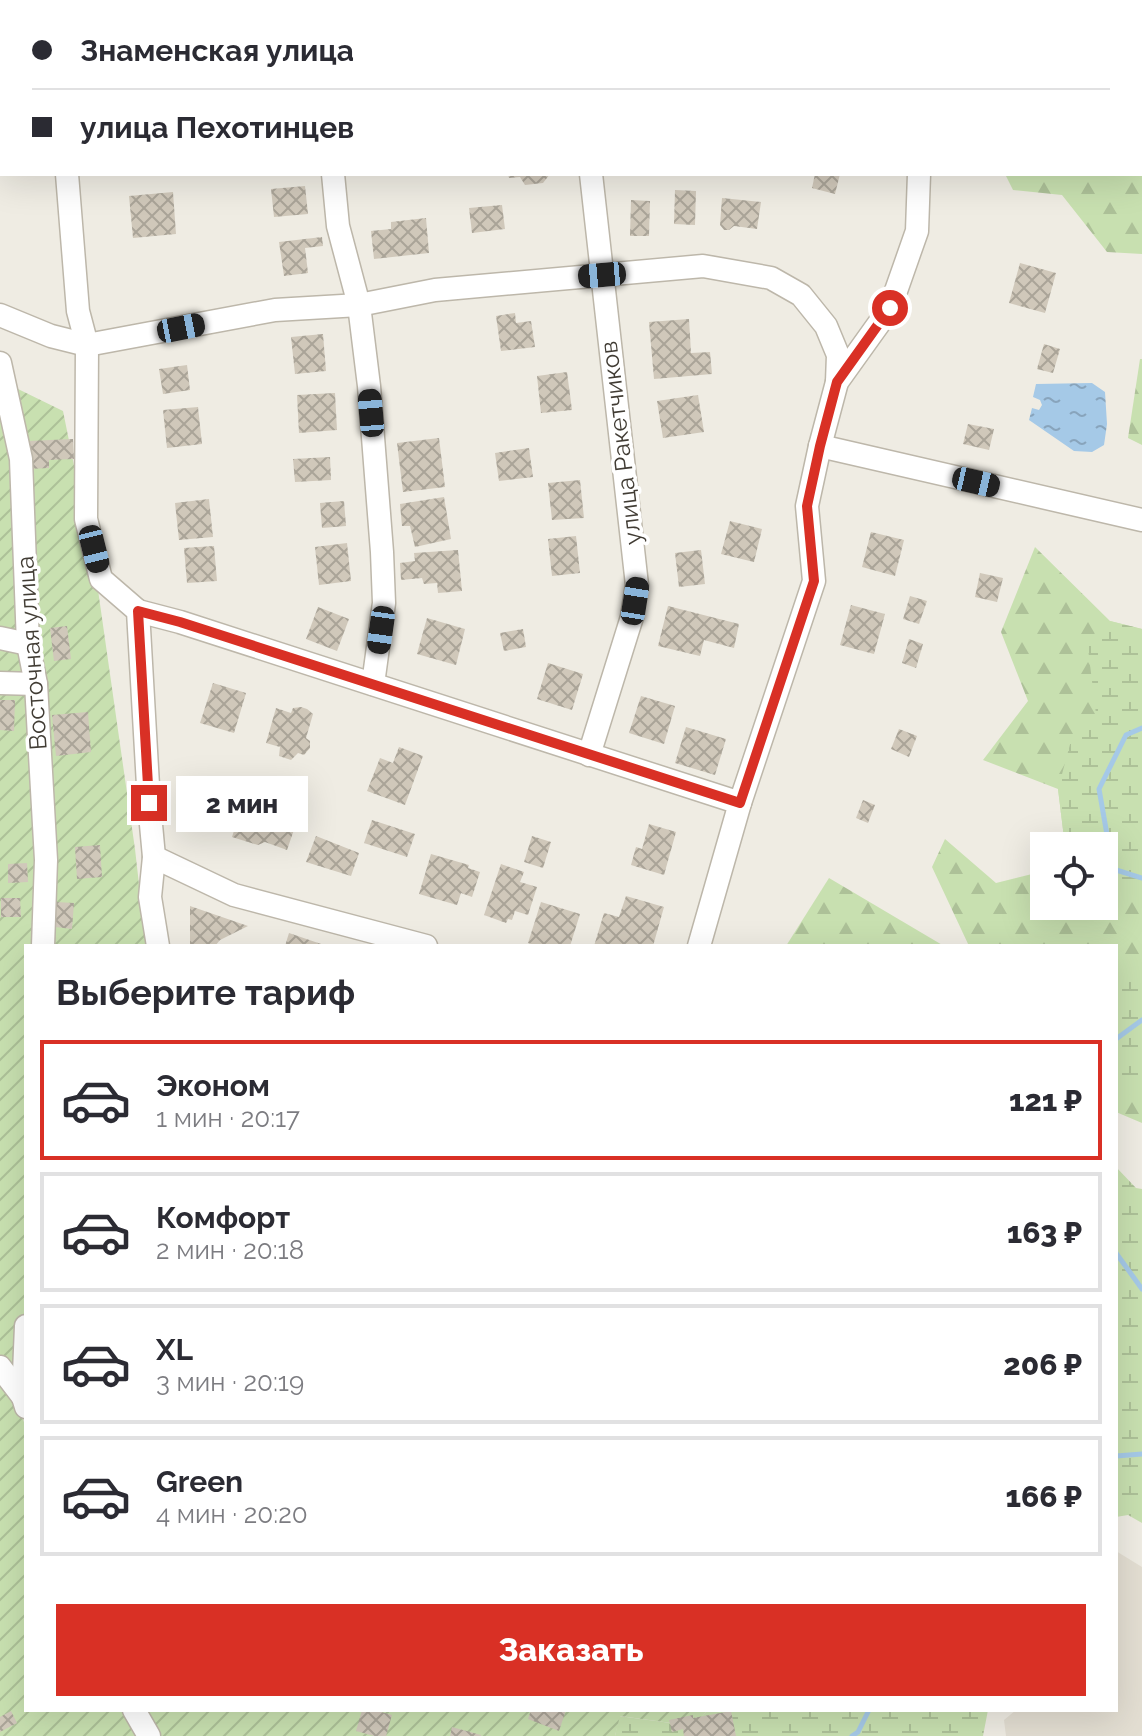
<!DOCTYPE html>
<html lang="ru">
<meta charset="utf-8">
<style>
:root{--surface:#fff;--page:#f2f2f3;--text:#2b2b33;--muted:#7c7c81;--line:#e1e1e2;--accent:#d93025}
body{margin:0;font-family:Raleway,sans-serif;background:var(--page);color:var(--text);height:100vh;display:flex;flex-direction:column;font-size:30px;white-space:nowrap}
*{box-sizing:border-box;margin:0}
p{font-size:26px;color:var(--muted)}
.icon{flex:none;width:44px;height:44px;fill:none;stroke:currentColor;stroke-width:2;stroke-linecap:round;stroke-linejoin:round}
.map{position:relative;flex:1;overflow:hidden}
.sheet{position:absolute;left:24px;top:944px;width:1094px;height:768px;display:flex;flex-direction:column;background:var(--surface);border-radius:0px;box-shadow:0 8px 32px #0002}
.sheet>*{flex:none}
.guide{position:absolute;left:0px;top:0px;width:1142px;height:176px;box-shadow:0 8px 32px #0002;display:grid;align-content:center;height:176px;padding:0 32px;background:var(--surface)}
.controls{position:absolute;left:1030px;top:832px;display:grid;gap:16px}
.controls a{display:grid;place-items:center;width:88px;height:88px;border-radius:0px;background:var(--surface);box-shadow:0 8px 32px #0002;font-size:40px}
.end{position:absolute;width:36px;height:36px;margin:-18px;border:10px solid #d93025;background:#fff;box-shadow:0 0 0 4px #fff}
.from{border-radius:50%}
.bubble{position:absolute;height:56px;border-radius:0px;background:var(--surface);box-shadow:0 8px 32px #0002;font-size:26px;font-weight:800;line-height:56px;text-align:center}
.car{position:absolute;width:24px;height:48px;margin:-24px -12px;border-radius:10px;box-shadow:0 0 6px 2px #0007;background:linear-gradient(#222 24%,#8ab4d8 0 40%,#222 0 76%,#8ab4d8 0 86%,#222 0)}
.guide b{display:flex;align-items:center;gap:28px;height:76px;font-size:30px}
.guide b+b{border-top:2px solid var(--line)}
.guide i{width:20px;height:20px;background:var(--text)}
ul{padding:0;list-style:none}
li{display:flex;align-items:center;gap:24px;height:120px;margin:0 16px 12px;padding:0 16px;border:4px solid var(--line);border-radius:0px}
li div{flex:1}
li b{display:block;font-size:30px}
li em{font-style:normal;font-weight:800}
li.active{border-color:var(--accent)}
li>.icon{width:72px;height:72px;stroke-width:1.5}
h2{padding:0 32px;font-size:36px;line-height:96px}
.primary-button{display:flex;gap:16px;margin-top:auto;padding:16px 32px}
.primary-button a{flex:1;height:92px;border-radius:0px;background:var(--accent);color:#fff;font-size:32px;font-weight:800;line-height:92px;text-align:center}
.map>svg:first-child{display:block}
.residential{fill:#e3ded2}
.forest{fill:url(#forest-firs)}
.wetland{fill:url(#wetland-marsh)}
.garden{fill:url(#garden-furrows)}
.water{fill:url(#water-ripples)}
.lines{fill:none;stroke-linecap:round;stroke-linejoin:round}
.stream{stroke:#a5c9e7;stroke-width:5}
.building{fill:url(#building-cross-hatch)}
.minor-casing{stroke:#bdb7aa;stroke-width:25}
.minor{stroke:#fff;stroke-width:22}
.route{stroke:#d93025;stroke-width:10}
.labels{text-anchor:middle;stroke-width:7;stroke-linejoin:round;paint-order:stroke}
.street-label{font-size:24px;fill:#413c34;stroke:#fff}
</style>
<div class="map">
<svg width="1142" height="1736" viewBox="0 0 1142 1736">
<defs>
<pattern id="forest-firs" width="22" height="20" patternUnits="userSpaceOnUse" patternTransform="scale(2)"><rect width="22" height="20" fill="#c8e0b0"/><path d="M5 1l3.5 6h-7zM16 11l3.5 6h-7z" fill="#adc198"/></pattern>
<pattern id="wetland-marsh" width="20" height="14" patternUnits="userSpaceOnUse" patternTransform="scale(2)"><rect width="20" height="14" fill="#c8e0b0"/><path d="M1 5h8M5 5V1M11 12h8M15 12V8" fill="none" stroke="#adc198"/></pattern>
<pattern id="garden-furrows" width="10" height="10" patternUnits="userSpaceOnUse" patternTransform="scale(2)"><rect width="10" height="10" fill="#c8e0b0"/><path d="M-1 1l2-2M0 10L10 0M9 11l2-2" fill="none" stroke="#adc198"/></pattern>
<pattern id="water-ripples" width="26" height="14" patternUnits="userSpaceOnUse" patternTransform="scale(2)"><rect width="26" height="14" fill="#a5c9e7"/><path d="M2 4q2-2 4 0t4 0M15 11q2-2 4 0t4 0" fill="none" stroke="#88a4bc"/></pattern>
<pattern id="building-cross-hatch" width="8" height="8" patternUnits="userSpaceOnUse" patternTransform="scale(2)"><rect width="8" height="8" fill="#d0c8ba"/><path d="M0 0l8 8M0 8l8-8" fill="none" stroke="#aaa498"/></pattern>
</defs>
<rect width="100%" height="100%" fill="#efece3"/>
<!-- residential -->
<path class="residential" d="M1116,1551l26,16v169h-136l-2,-16 12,-10h100z"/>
<!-- forest -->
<g class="forest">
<path d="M1142,73v181l-35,-2 -45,-57 -49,-5 -8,-16h135v-90z"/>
<path d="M1140,359h2v86l-14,-7z"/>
<path d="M1035,547l75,74 32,8v494l-26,-11v-166h-147l-37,-79 13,-28 51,44 48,-12v35h60v-60h-39l-7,-57 -75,-29 45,-59 -27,-69z"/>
<path d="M829,878l115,68h-158z"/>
</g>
<!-- wetland -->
<g class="wetland">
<path d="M1110,621l32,8v259l-38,-10v-32h-39l-7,-57 14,-52 24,-23 -9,-74z"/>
<path d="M1116,975l26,4v110l-25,10 -1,6z"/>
<path d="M1116,1167l20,21 6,1v334l-14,-8 -12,2z"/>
<path d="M708,1710h280l-5,26h-368l4,-20 74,10z"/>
</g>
<!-- garden -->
<g class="garden">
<path d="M976,0h166v73l-2,11v-82h-164z"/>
<path d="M0,361l18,28 45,22 32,158 40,280 11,97h-120v464l-5,1 5,19v280h682l-15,16 -73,-10 -5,20h-615z"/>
</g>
<!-- water -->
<path class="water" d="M1092,383l13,9 2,32 -3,21 -12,7 -18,-1 -45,-31 3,-12 7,2 3,-5 -2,-5 -7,-3 3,-13z"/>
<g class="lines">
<!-- stream -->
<g class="stream">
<path d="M1142,728l-16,7 -27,54 14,80 29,9"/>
<path d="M1116,1039l26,-19"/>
<path d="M1116,1253l26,36"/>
<path d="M1116,1456l26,-2"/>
<path d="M852,1736l6,-4 11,-22"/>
</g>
</g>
<!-- building -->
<g class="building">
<path d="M508,174h42l-7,9 -18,2 -5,-8 -11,1z"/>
<path d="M815,174h25l-5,20 -23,-6z"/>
<path d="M305,186l3,28 -34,3 -3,-28z"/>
<path d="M675,190l21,1 -1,34 -21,-1z"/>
<path d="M173,192l3,42 -43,4 -4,-42z"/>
<path d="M722,198l39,4 -4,27 -23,-3 -5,4h-5l-4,-5z"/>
<path d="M631,200l19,1 -1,35h-19z"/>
<path d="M502,205l3,24 -33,4 -3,-25z"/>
<path d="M426,218l3,35 -55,6 -3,-28 20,-2v-7z"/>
<path d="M322,237l1,9 -18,2 3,25 -24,3 -5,-34z"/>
<path d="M1020,263l36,10 -11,40 -36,-10z"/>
<path d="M515,313l1,10 15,-2 4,26 -34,4 -5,-35z"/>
<path d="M689,319l2,34 19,-1 2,22 -58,5 -5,-57z"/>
<path d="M323,334l3,37 -31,3 -4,-37z"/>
<path d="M1044,344l16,5 -7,24 -16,-4z"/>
<path d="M187,365l3,25 -27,4 -4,-25z"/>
<path d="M567,372l5,38 -31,3 -4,-37z"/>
<path d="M335,393l2,37 -38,3 -2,-38z"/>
<path d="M698,395l6,37 -41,6 -6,-37z"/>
<path d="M198,407l4,37 -35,4 -4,-38z"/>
<path d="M968,424l26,5 -5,21 -26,-6z"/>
<path d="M439,438l6,49 -42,5 -6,-49z"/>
<path d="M73,439l1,20 -25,1v8l-20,1 -1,-28z"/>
<path d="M529,448l4,29 -34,4 -4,-28z"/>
<path d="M330,457l1,23 -36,2 -2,-23z"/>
<path d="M580,480l4,38 -32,2 -4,-37z"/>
<path d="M444,497l7,42 -36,8 -5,-21h-8l-2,-22z"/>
<path d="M209,499l4,38 -34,3 -4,-37z"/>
<path d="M344,501l2,25 -24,2 -2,-25z"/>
<path d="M730,521l32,8 -8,33 -33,-8z"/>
<path d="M871,532l33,8 -9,36 -33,-9z"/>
<path d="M576,536l4,37 -28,3 -4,-37z"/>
<path d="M347,543l4,38 -32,4 -4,-38z"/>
<path d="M214,546l3,35 -30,2 -3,-35z"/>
<path d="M458,550l4,41 -24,2 -1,-10 -13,1 -2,-6 -21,2 -1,-17 15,-2 -1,-8z"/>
<path d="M701,550l4,34 -26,3 -4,-34z"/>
<path d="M980,573l23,5 -6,24 -22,-5z"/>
<path d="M910,596l17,5 -8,23 -16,-5z"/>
<path d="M851,605l34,9 -11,40 -34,-9z"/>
<path d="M668,606l71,18 -5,24 -30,-8 -4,16 -42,-10z"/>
<path d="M318,607l31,12 -12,32 -31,-12z"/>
<path d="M427,618l38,11 -9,36 -39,-11z"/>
<path d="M67,626l4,33 -17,2 -4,-33z"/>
<path d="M523,629l3,18 -22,4 -4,-18z"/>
<path d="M909,639l14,5 -7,24 -14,-5z"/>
<path d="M548,663l35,11 -11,36 -35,-11z"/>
<path d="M213,683l33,10 -12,40 -34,-10z"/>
<path d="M641,696l34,10 -11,38 -35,-11z"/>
<path d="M0,700h15l-1,31 -14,-1z"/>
<path d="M301,707l6,2 6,5 -7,24 4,3v7l-6,7 -6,-2 -7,7 -12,-4 1,-9 -14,-4 10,-35 15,5 2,-5z"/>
<path d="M88,712l3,40 -35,4 -4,-41z"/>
<path d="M686,727l40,12 -11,36 -40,-12z"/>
<path d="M899,729l18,7 -8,21 -18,-8z"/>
<path d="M399,747l24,9 -18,49 -38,-14 13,-33 13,5z"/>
<path d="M200,789l22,7 -10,30 -22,-7 3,-8 -4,-3 -2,-6 5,-4 5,1z"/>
<path d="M863,800l12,5 -7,18 -12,-5z"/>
<path d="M242,806l10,3 5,-2 6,1 8,8 25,8 -9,26 -22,-8 -7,3 -26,-8z"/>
<path d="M372,820l43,14 -8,23 -43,-14z"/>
<path d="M649,824l27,8 -12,43 -33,-10 5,-18 6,2z"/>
<path d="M316,836l43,17 -8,23 -45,-14z"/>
<path d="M532,836l19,6 -8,26 -19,-6z"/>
<path d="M100,845l2,32 -25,2 -2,-32z"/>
<path d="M431,854l38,11 -1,3 12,4 -8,25 -11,-4 -4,12 -38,-11z"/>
<path d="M27,863l1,19 -20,1v-19z"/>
<path d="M501,864l23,8 -4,10 17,5 -9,28 -13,-4 -3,9 -4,-1 -2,4 -22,-8z"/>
<path d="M626,896l38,11 -11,39h-59l10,-33 15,4z"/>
<path d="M1,898h19l1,19h-20z"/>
<path d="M56,902l18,1 -2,26 -17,-2z"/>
<path d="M541,902l39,12 -10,32h-33l-9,-3z"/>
<path d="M190,906l58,20 -28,14 -5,6h-25z"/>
<path d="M289,933l35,12v1h-39z"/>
<path d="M362,1710h12l18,5 -6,21h-12l-18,-5z"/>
<path d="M531,1710h35l-7,21 -31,-12z"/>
<path d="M11,1711l6,12 -17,9v-15z"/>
<path d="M731,1711l5,25h-52l-1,-7 -11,3 -3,-12 24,-5v3z"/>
<path d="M452,1727l29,8v1h-31z"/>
</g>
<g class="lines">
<defs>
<g id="minor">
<path d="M315,0v2"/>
<path d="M563,0l1,2"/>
<path d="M932,2l1,-2"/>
<path d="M67,174l11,137 9,34 -1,174 15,60 37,32 11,192 5,54 -4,40 8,49"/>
<path d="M333,174l5,52 21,79 10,81 13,166 2,51 -11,81"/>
<path d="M0,315l51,21 36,9 188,-35 84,-5 76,-15 268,-24 68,12 30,17 25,31 12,29 -1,27"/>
<path d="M0,363l21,96 7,185 8,40 10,176 -3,86"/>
<path d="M820,446l322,74"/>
<path d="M138,611l42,11 560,181"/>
<path d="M0,638l28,6"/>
<path d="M0,683l36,1"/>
<path d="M589,755l43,-138 5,-32 -46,-411"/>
<path d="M154,857l80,38 192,51"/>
<path d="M699,946l41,-143 74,-222 -7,-75 13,-60 17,-64 53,-74 27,-77 2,-57"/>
<path d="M26,1326l-3,71 3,10"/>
<path d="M0,1367l23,30"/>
<path d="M134,1710l15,26"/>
</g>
</defs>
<!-- minor casing -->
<use href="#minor" class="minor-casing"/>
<!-- minor -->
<use href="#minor" class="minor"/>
</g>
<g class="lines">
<!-- route -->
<path class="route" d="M149,803l-11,-192 42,11 560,181 74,-222 -7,-75 13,-60 17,-64 53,-74"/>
</g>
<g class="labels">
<!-- street labels -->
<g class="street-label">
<text transform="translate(621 443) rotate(-97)" y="8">улица Ракетчиков</text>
<text transform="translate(32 653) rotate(-94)" y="8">Восточная улица</text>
</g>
</g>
</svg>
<div class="controls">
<a><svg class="icon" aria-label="locate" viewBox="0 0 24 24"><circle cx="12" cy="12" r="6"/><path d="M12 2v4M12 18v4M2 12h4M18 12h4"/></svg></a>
</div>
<i class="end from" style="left:890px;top:308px"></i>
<i class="end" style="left:149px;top:803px"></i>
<div class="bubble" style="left:176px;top:776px;width:132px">2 мин</div>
<i class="car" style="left:602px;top:275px;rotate:265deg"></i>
<i class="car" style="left:181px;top:328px;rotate:79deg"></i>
<i class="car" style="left:371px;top:413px;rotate:355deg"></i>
<i class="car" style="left:976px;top:482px;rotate:103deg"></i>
<i class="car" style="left:94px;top:549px;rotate:166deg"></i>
<i class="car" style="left:635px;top:601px;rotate:9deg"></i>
<i class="car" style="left:381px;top:630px;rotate:188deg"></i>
<div class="guide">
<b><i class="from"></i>Знаменская улица</b>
<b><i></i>улица Пехотинцев</b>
</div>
<section class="sheet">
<h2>Выберите тариф</h2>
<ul>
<li class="active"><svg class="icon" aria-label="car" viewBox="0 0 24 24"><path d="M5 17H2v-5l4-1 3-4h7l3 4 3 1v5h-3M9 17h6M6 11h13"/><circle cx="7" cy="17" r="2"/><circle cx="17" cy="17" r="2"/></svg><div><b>Эконом</b><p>1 мин · 20:17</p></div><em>121 ₽</em></li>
<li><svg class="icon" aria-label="car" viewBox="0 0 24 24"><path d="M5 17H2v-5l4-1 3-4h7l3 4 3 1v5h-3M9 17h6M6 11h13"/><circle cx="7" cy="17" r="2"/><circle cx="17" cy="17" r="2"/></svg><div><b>Комфорт</b><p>2 мин · 20:18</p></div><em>163 ₽</em></li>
<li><svg class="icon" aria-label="car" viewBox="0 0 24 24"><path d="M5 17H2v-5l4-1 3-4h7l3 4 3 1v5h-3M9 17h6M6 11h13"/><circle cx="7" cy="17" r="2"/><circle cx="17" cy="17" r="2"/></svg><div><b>XL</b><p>3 мин · 20:19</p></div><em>206 ₽</em></li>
<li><svg class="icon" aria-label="car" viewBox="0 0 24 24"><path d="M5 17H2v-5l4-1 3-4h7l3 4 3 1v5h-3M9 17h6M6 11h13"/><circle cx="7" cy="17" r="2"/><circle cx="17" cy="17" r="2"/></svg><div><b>Green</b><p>4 мин · 20:20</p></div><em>166 ₽</em></li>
</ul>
<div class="primary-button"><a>Заказать</a></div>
</section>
</div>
